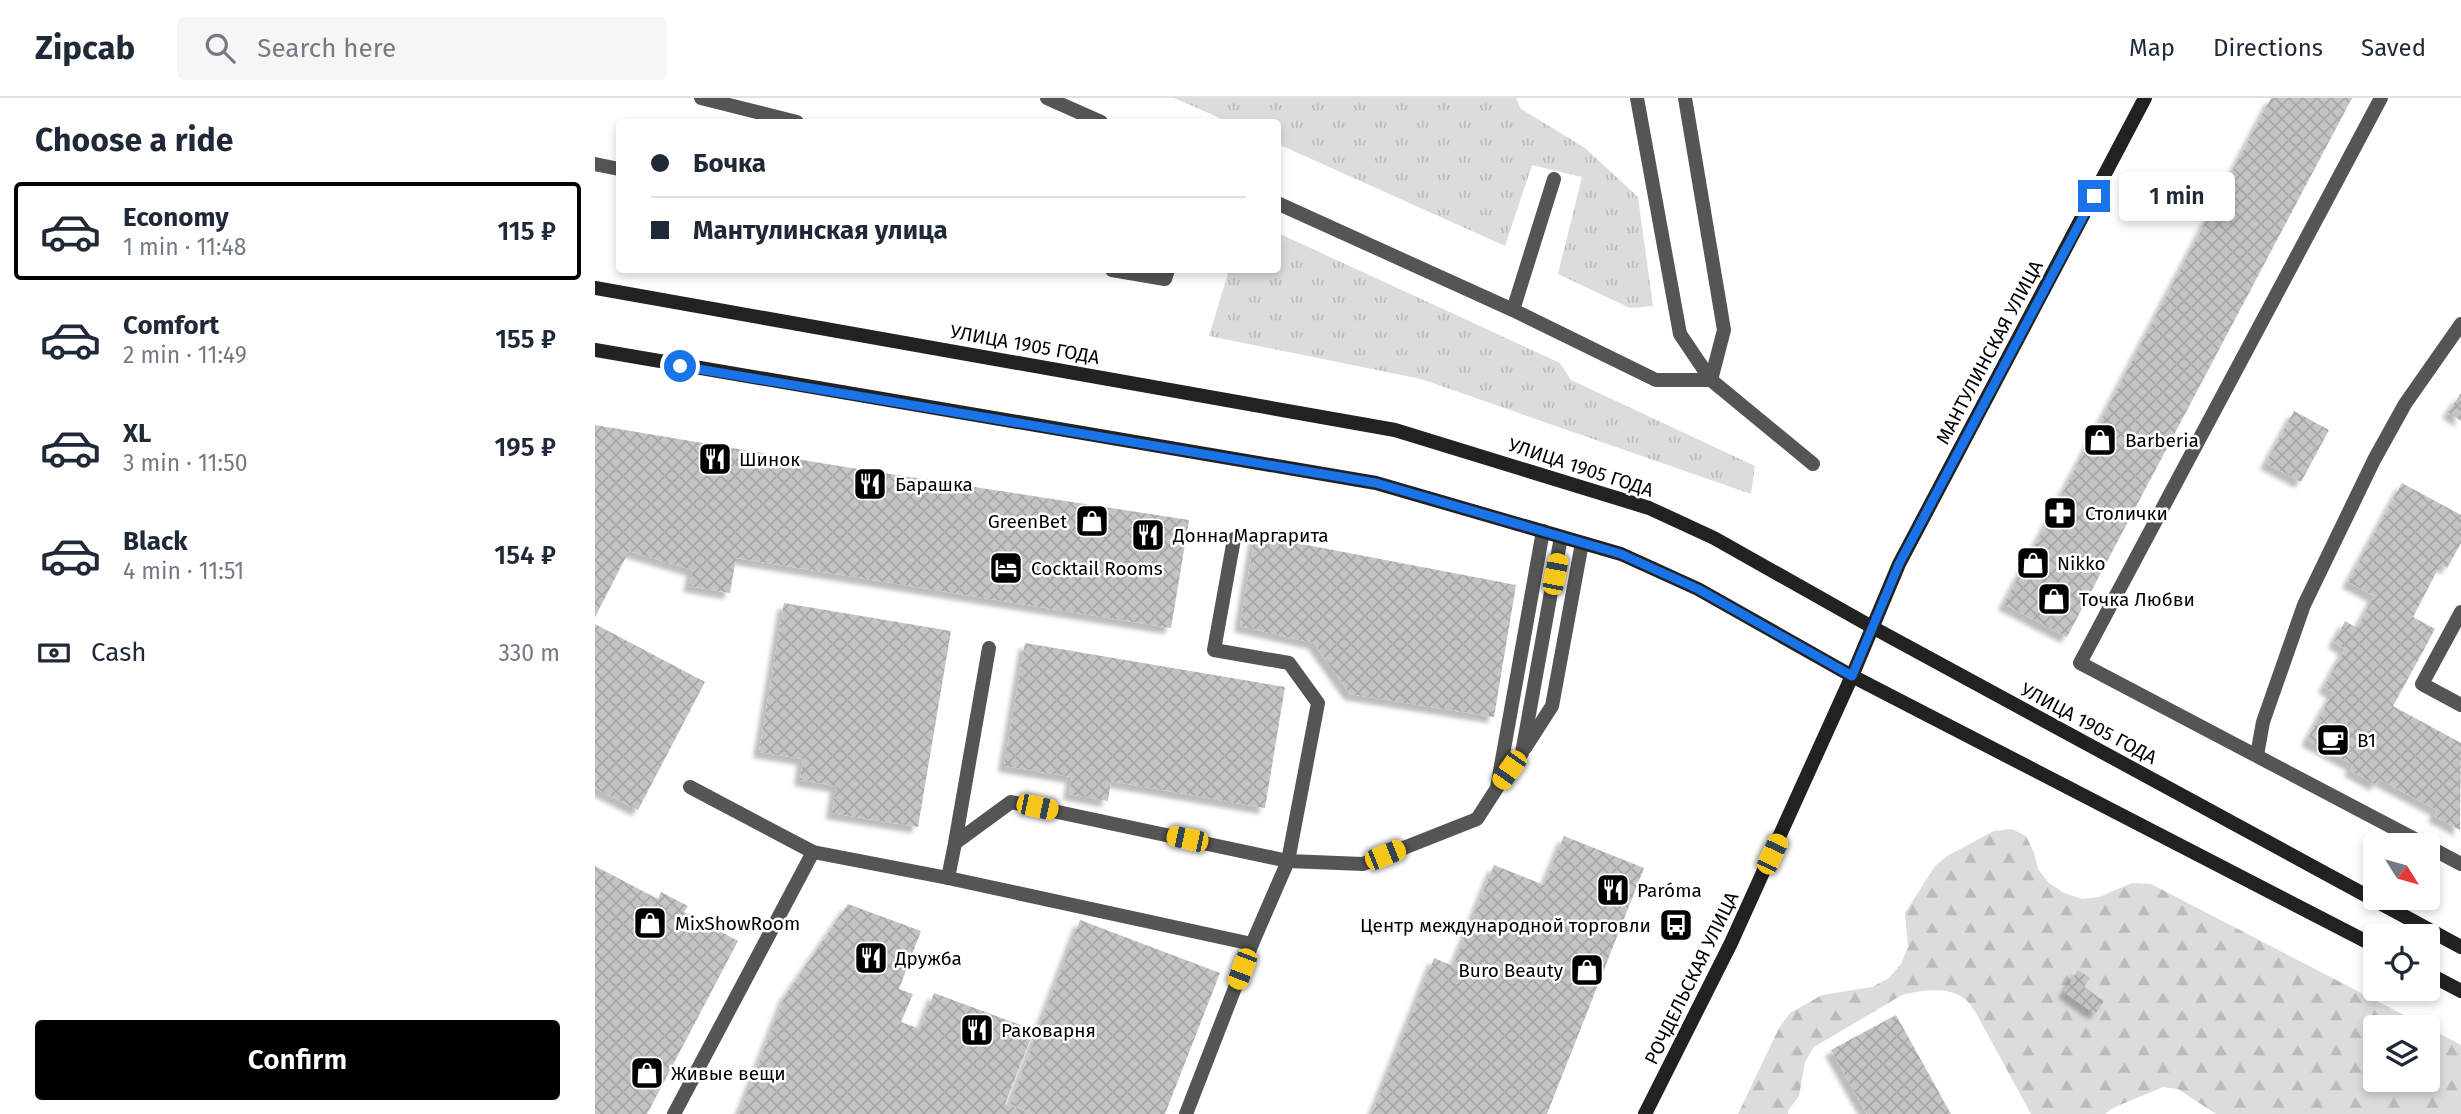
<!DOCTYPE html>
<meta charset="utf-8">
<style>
:root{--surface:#fff;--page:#f6f6f7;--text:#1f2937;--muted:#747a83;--line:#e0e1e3;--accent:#000}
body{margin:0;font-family:"Fira Sans",sans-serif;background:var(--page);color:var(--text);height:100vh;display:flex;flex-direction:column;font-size:26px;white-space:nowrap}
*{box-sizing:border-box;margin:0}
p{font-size:23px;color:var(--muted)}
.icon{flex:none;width:38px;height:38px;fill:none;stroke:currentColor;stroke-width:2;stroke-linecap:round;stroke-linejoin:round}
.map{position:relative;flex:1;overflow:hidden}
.details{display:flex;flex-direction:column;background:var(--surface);width:595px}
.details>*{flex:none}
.hud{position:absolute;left:21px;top:21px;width:665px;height:154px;border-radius:7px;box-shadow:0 4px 10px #0003;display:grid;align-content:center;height:154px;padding:0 35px;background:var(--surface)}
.needle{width:46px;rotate:127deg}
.controls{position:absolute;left:1768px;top:735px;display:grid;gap:14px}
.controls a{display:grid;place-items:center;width:77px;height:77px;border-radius:7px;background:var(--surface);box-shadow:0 4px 10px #0003;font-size:35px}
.end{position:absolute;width:32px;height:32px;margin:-16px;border:9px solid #1a73e8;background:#fff;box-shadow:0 0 0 4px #fff}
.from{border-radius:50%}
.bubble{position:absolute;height:49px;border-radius:7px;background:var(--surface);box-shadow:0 4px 10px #0003;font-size:23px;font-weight:600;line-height:49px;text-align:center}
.car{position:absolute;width:21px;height:42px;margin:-21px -10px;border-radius:9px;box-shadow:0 0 5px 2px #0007;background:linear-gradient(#f5c518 24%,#345 0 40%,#f5c518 0 76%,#345 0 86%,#f5c518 0)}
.hud b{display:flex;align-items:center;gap:24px;height:66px;font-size:26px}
.hud b+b{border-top:2px solid var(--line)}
.hud i{width:18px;height:18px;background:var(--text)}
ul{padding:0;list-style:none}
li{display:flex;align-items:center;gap:21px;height:98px;margin:0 14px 10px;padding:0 21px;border:4px solid transparent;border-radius:7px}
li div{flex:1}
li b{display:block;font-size:26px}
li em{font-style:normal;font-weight:600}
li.active{border-color:var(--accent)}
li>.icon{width:63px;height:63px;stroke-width:1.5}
h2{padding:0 35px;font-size:32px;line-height:84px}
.pay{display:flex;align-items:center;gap:18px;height:77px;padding:0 35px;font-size:26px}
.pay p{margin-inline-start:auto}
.primary-button{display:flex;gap:14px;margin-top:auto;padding:14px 35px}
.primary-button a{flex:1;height:80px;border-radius:7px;background:var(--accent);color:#fff;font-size:28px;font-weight:600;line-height:80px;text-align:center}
header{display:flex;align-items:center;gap:42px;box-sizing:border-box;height:98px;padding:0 35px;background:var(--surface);border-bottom:2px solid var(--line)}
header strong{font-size:33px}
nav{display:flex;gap:38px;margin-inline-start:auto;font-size:24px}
.search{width:490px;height:63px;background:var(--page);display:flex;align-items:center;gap:18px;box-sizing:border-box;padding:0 24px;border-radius:7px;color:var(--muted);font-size:26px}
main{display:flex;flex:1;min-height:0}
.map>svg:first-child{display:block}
.grass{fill:url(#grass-tufts)}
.forest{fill:url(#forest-firs)}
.building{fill:url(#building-cross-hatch);filter:url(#shadow)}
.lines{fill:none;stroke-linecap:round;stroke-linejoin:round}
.lane{stroke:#555;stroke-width:14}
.secondary{stroke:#222;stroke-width:14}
.route{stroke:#1a73e8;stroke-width:9}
.labels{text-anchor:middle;stroke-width:5;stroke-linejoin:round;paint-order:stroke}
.street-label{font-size:19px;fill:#000;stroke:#fff}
.poi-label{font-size:19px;fill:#000;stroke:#fff;text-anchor:start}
</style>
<header>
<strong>Zipcab</strong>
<div class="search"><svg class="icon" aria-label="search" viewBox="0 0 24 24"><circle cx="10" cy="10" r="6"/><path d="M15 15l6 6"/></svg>Search here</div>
<nav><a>Map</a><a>Directions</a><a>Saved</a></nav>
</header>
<main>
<section class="details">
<h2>Choose a ride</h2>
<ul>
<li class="active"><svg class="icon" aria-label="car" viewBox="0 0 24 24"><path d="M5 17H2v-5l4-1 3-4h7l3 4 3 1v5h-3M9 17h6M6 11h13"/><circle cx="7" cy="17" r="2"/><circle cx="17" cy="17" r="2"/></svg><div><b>Economy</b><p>1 min · 11:48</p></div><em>115 ₽</em></li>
<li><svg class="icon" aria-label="car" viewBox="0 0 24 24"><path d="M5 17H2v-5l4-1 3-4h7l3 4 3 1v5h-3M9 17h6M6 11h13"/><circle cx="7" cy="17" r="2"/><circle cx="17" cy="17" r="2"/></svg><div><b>Comfort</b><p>2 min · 11:49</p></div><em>155 ₽</em></li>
<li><svg class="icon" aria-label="car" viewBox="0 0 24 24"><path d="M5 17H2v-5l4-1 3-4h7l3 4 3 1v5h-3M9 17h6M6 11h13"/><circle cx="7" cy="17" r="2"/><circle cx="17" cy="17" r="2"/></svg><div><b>XL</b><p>3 min · 11:50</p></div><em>195 ₽</em></li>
<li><svg class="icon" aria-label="car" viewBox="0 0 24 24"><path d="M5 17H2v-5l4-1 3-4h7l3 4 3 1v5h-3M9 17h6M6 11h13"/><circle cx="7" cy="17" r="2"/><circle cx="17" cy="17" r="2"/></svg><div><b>Black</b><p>4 min · 11:51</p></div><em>154 ₽</em></li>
</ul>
<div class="pay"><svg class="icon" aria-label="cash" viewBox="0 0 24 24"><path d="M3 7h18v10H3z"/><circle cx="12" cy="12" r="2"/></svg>Cash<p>330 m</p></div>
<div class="primary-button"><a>Confirm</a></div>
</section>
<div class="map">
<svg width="1866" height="1016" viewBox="0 0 1866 1016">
<defs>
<pattern id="grass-tufts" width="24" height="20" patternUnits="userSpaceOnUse" patternTransform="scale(1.75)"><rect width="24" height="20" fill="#dcdcdc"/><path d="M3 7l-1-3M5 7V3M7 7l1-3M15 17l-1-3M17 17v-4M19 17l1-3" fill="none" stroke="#bbb"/></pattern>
<pattern id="forest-firs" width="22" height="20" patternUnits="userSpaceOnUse" patternTransform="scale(1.75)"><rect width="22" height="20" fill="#dcdcdc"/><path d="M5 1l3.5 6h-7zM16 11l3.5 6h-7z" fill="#bbb"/></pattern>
<pattern id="building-cross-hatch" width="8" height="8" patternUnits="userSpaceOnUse" patternTransform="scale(1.75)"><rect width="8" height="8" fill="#c4c4c4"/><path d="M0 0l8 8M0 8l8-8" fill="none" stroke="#a7a7a7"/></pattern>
<filter id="shadow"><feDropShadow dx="-6" dy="6" stdDeviation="2" flood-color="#0004"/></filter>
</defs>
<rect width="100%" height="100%" fill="#fff"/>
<!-- grass -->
<g class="grass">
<path d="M579,0h342l5,11 64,39 53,49 15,109 -23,2 -72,-34 24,-97 -50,-12 -27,81 -227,-102 -1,-22h-48z"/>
<path d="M683,135l282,130 11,17 184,86 -4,28 -330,-115 -212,-43 20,-66h48z"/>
</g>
<!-- forest -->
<path class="forest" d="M1417,731l14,7 8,17 4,16 11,14 15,10 18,6 17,-2 33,-14 19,1 276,143h-52v53h52v-53l34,18v69h-245l-38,-25 -15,-2 -50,21 -8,6h-74l-55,-101c-3,-4 -7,-11 -11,-14 -16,-13 -45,-9 -63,-4l-88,52 -9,15 -6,34 -11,15v3h-50l41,-86 11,-15 32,-18 50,-8 17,-9 12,-14 7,-17 -3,-34 30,-47 12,-10 47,-25z"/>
<!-- building -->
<g class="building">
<path d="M1676,0h81l-285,539 -63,-33z"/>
<path d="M1866,295v28l-13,-9z"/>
<path d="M1699,313l35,19 -28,52 -35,-19z"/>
<path d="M0,327l250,42 344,53 -18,108 -435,-70 -6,35 -41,-7 4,-16 -64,-19 -34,66z"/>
<path d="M1807,385l59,32v28l-14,25 -7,-3 -27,52 22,12 -42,77 68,37 -1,87 -26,-14 3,-6 -58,-31 -3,6 -26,-15 3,-5 -46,-25 26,-48 -9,-5 21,-38 -11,-7 11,-21 12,7 17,-32 -26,-14z"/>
<path d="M660,437l261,50 -22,132 -144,-23 -36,-51 -74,-17z"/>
<path d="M189,505l167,28 -33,196 -86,-14 4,-27 -36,-6 3,-21 -44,-7z"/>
<path d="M0,526l110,58 -67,128 -43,-22z"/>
<path d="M430,545l260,44 -20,121 -154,-27 -3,20 -39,-7 3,-17 -68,-11z"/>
<path d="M969,738l80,32 -97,246h-175l62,-156 19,8 41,-101 50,20z"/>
<path d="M0,768l63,33 3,-7 27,14 -4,6 54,29 -91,173h-52z"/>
<path d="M253,806l73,27 -22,58 14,5 -12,28 19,7 14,-36 100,37 -29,74 27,10h-293l46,-118z"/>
<path d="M485,822l140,53 -55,141h-129l-26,-10z"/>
<path d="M1483,872l12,8 -6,9 20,14 -9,13 -31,-22z"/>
<path d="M1301,917l55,99h-84l-36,-64z"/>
</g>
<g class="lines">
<!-- lane -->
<g class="lane">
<path d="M106,0l96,24"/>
<path d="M452,0l54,24"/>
<path d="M1042,0l43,236 31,46 102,84"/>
<path d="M1090,0l39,232 -13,50"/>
<path d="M1786,0l-301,565 346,182"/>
<path d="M0,66l24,5"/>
<path d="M682,105l236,107 143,70h55"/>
<path d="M517,172l53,9 3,-9"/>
<path d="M918,212l41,-131"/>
<path d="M1866,514l-39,72 39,21"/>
<path d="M930,650l27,-42 30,-163"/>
<path d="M1662,657l6,-33 41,-117 70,-145 31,-56 56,-80"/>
<path d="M905,686l22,-31 39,-216"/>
<path d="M95,689l123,65 135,26 7,-35 56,-41 277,59 30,-158 -29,-40 -75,-13 20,-111"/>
<path d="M360,745l34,-195"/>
<path d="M1832,748l34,18"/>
<path d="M353,780l304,66"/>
<path d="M79,1016l139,-262"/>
<path d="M591,1016l66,-170 36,-83 75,3 114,-45 20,-31 46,-257"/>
</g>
<!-- secondary -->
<g class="secondary">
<path d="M0,190l800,142 254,78 65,30 158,89 589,320"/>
<path d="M0,252l781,133 245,71 77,35 154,87 523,270"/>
<path d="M1832,875l34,18"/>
<path d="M1050,1016l86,-171 121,-267 47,-112 246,-466"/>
</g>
</g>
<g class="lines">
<!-- route -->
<path class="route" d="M85,268l696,117 245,71 77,35 154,87 47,-112 195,-368"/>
</g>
<!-- icons -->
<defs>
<symbol id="shop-square" viewBox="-11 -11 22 22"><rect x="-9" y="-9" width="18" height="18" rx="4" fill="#000" stroke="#fff"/><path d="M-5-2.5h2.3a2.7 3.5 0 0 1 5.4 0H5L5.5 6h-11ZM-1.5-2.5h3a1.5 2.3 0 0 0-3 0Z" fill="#fff"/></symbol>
<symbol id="restaurant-square" viewBox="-11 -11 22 22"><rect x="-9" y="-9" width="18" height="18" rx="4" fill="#000" stroke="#fff"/><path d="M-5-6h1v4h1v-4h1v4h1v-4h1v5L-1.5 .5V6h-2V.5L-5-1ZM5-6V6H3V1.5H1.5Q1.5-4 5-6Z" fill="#fff"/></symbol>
<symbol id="pharmacy-square" viewBox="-11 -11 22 22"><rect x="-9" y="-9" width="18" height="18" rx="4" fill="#000" stroke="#fff"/><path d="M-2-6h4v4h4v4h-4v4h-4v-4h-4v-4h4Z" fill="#fff"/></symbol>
<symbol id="hotel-square" viewBox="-11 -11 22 22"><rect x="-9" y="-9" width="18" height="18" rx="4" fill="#000" stroke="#fff"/><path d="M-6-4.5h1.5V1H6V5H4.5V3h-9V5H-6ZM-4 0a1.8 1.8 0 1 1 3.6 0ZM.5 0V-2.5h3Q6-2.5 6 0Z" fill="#fff"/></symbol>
<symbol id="cafe-square" viewBox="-11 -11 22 22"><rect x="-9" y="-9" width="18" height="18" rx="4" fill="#000" stroke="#fff"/><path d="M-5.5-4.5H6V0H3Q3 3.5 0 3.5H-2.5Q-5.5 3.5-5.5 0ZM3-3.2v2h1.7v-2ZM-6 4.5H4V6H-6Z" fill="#fff"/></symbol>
<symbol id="bus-square" viewBox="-11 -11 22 22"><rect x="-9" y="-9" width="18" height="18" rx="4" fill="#000" stroke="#fff"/><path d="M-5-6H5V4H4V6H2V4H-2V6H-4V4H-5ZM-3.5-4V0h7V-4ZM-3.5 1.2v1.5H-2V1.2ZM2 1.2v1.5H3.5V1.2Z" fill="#fff"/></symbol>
</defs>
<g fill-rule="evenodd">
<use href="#shop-square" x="1486" y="323" width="38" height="38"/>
<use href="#restaurant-square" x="101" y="342" width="38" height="38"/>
<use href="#restaurant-square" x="256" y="367" width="38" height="38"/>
<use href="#pharmacy-square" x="1446" y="396" width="38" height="38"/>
<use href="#shop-square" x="478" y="404" width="38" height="38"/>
<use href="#restaurant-square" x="534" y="418" width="38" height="38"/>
<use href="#shop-square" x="1419" y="446" width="38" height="38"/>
<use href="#hotel-square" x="392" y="451" width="38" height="38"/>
<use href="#shop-square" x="1440" y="482" width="38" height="38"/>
<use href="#cafe-square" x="1719" y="623" width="38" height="38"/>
<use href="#restaurant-square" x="999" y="773" width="38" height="38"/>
<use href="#shop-square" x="36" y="806" width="38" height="38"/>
<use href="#bus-square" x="1062" y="808" width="38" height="38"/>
<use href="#restaurant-square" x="257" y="841" width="38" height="38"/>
<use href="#shop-square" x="973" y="853" width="38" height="38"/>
<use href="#restaurant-square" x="363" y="913" width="38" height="38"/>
<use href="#shop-square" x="33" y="956" width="38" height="38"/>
</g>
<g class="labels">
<!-- street labels -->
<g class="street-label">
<text transform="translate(430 246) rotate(10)" y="7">УЛИЦА 1905 ГОДА</text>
<text transform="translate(1394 254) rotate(-62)" y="7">МАНТУЛИНСКАЯ УЛИЦА</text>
<text transform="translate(986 369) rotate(18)" y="7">УЛИЦА 1905 ГОДА</text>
<text transform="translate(1494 625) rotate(28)" y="7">УЛИЦА 1905 ГОДА</text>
<text transform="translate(1096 880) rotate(-64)" y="7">РОЧДЕЛЬСКАЯ УЛИЦА</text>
</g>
<!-- poi labels -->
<g class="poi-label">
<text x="1530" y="349">Barberia</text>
<text x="144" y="368">Шинок</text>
<text x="300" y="393">Барашка</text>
<text x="1490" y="422">Столички</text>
<text x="472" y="430" text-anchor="end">GreenBet</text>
<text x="578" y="444">Донна Маргарита</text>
<text x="1462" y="472">Nikko</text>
<text x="436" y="477">Cocktail Rooms</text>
<text x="1484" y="508">Точка Любви</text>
<text x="1762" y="649">B1</text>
<text x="1042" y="799">Paróma</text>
<text x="80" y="832">MixShowRoom</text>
<text x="1056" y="834" text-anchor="end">Центр международной торговли</text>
<text x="300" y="867">Дружба</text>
<text x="968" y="879" text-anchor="end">Buro Beauty</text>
<text x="406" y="939">Раковарня</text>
<text x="76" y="982">Живые вещи</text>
</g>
</g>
</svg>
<div class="controls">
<a><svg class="needle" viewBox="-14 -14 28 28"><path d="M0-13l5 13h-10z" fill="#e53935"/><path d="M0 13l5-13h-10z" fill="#747a83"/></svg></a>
<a><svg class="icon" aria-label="locate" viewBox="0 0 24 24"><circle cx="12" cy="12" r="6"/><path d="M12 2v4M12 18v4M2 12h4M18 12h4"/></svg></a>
<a><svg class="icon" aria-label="layers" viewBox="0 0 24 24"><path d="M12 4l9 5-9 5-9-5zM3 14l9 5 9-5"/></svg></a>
</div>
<i class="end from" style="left:85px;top:268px"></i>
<i class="end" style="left:1499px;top:98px"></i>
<div class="bubble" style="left:1524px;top:74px;width:116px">1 min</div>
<i class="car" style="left:960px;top:476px;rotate:11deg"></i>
<i class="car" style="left:914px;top:672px;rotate:215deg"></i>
<i class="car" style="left:442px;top:709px;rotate:102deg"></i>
<i class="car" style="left:592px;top:741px;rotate:282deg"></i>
<i class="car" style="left:1177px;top:756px;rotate:25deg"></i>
<i class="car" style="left:790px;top:757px;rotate:68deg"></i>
<i class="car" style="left:647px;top:871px;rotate:201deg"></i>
<div class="hud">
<b><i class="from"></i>Бочка</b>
<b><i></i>Мантулинская улица</b>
</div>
</div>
</main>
